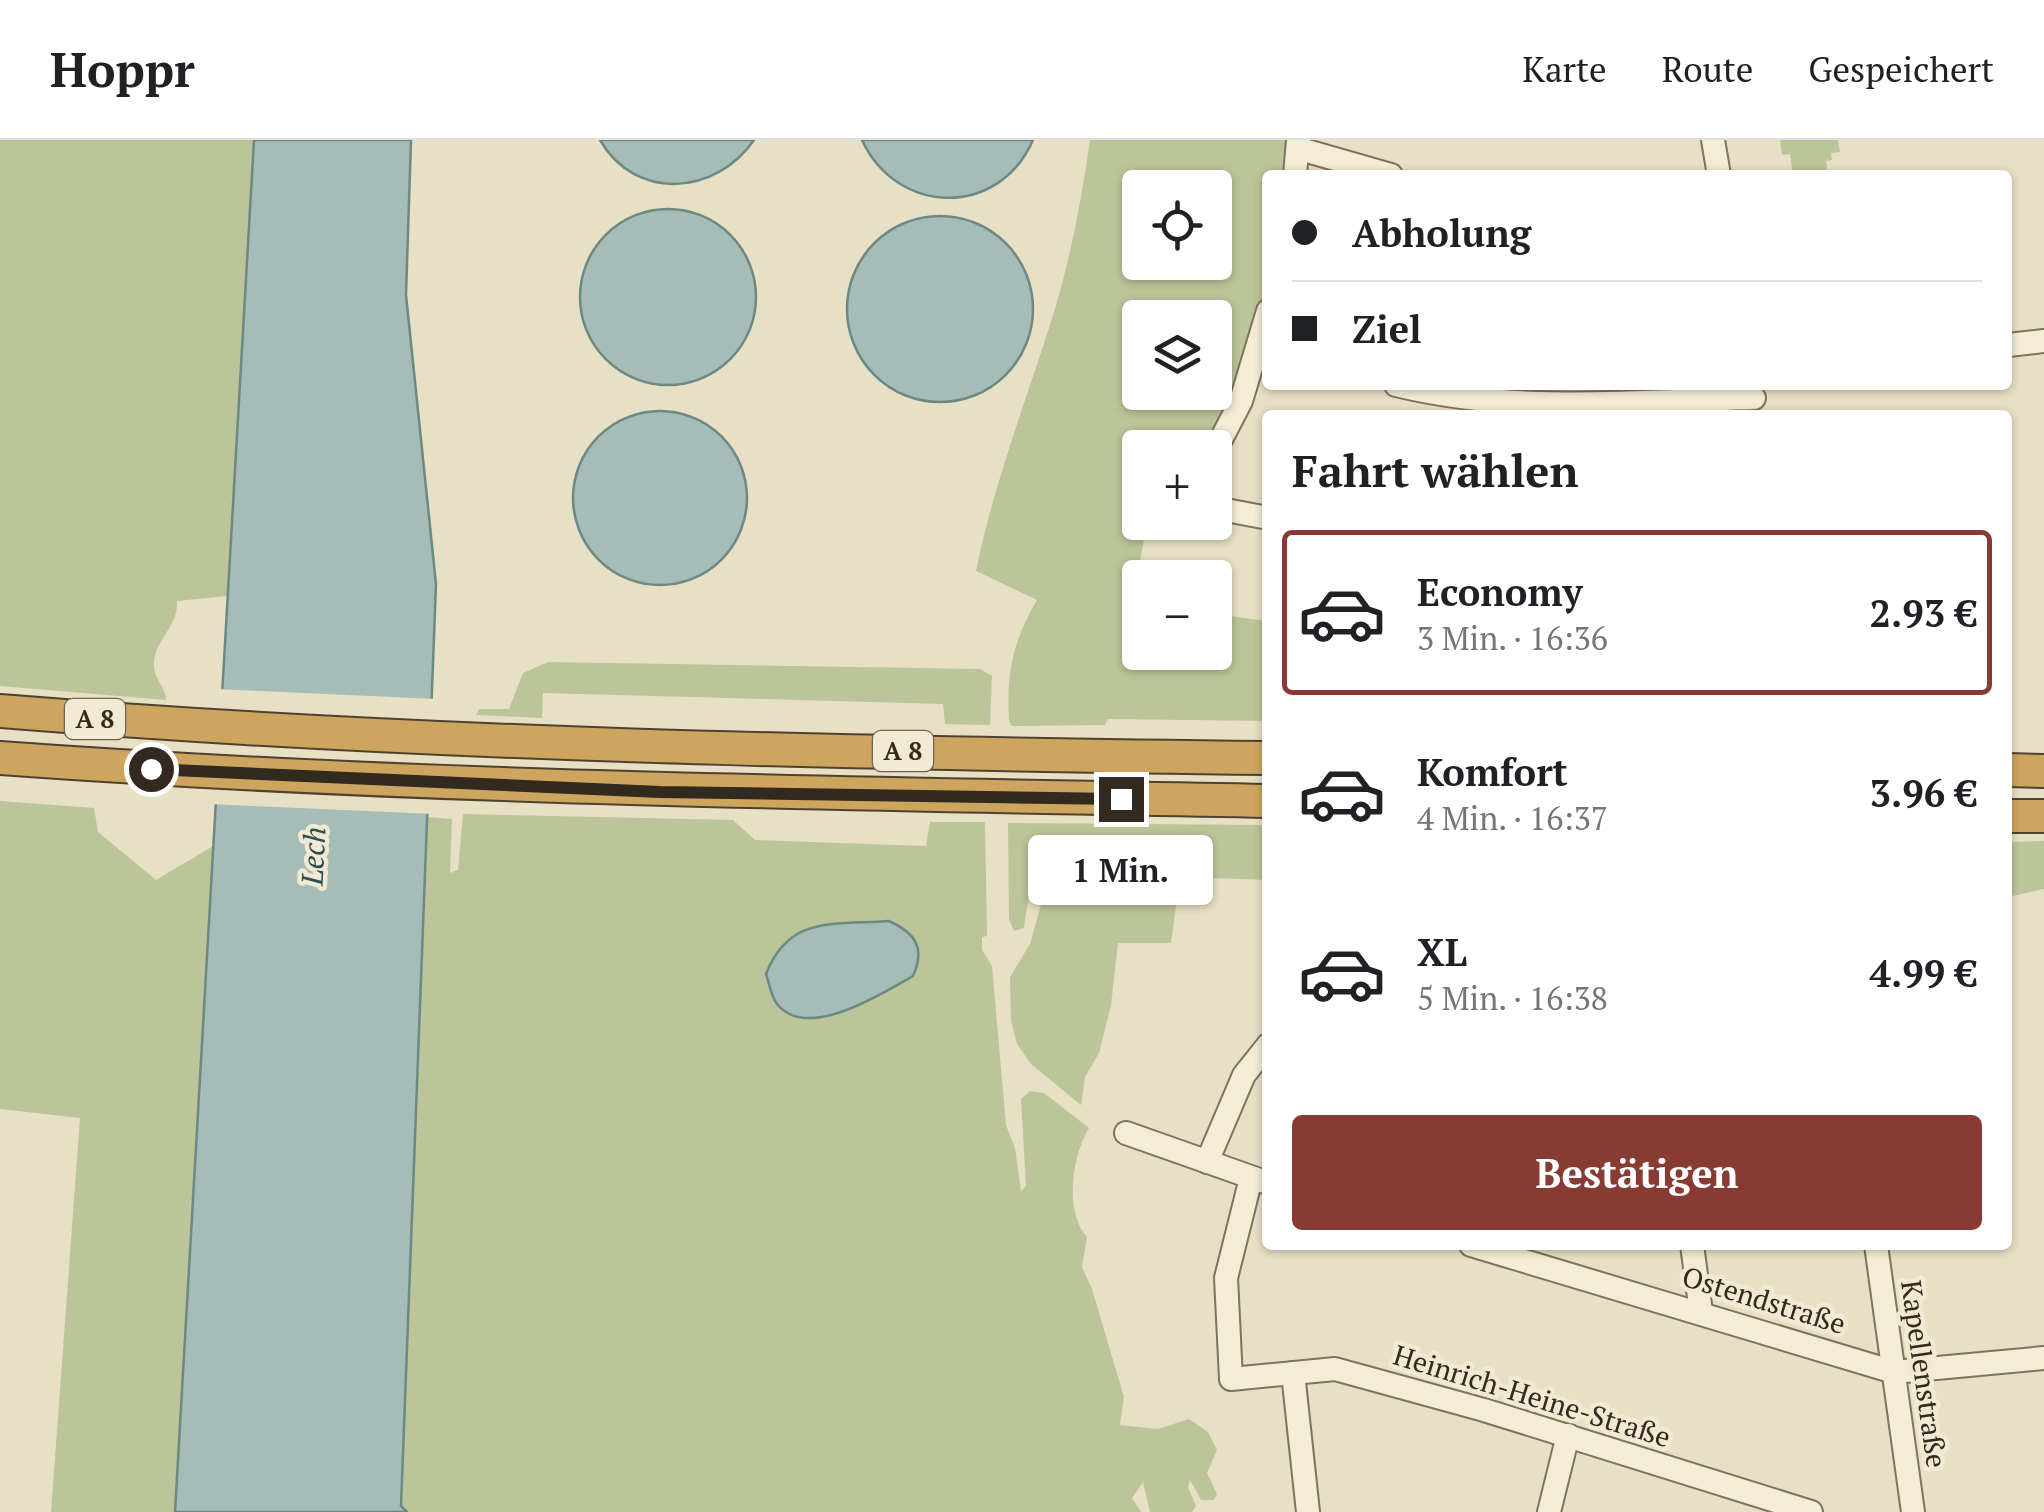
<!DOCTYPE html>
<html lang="de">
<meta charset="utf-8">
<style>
:root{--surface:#fff;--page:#f2f2f2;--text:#202124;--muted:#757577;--line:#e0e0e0;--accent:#883a34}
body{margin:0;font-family:"PT Serif",serif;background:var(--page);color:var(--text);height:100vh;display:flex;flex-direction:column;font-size:38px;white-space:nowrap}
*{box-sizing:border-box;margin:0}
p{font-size:32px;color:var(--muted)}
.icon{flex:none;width:55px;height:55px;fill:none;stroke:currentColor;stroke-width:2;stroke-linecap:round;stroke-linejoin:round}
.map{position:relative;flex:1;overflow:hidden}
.sheet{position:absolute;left:1262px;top:270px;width:750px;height:840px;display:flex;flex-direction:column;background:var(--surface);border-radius:10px;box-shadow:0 2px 8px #0004}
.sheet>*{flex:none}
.banner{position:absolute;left:1262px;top:30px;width:750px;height:220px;border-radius:10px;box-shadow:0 2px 8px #0004;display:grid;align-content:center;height:220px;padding:0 30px;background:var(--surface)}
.fabs{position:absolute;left:1122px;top:30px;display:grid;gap:20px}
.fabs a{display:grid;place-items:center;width:110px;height:110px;border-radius:10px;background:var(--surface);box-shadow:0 2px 8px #0004;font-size:50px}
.end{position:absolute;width:45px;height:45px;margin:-22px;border:12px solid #322a1f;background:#fff;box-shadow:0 0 0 5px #fff}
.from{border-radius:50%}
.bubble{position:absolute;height:70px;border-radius:10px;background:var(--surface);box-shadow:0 2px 8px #0004;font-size:32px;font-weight:600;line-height:70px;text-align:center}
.banner b{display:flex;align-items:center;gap:35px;height:95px;font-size:38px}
.banner b+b{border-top:2px solid var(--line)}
.banner i{width:25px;height:25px;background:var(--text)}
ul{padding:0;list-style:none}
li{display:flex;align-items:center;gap:30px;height:165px;margin:0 20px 15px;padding:0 10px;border:5px solid transparent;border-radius:10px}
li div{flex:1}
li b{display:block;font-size:38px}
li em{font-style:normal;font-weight:600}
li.current{border-color:var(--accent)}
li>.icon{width:90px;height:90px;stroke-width:1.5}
h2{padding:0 30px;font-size:45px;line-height:120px}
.primary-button{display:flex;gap:20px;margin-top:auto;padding:20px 30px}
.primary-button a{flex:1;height:115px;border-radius:10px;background:var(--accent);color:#fff;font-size:40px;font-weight:600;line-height:115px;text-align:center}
header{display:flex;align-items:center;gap:60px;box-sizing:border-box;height:140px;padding:0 50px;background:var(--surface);border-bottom:2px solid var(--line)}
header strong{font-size:48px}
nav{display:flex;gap:55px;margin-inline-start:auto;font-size:35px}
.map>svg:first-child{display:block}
.green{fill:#bcc599;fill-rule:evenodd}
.water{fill:#a5bcb7;stroke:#6d8984;stroke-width:2.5}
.pier{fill:#e8e0c4}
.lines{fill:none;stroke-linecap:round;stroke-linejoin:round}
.minor-casing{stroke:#80725d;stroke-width:26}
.highway-casing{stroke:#4f4130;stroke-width:36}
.minor{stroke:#f4edd6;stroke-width:22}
.highway{stroke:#cea55e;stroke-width:32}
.route{stroke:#322a1f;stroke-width:12}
.labels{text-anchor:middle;stroke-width:9;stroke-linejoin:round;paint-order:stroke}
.shield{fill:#f1ead3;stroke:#6b6455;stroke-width:2.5}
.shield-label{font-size:25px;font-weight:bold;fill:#322a1f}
.street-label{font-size:28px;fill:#322a1f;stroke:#f1ead3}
.water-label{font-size:30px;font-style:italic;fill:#305050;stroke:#f1ead3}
</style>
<header>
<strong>Hoppr</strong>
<nav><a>Karte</a><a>Route</a><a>Gespeichert</a></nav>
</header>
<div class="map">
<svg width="2044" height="1372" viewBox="0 0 2044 1372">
<rect width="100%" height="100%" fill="#e8e0c4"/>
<!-- green -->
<g class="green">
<path d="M0,0h254l-27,456 -50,5c2,25 -22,38 -23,62 -1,17 12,23 12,37l-166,-14z"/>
<path d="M1090,0h208l-3,35h-27l-1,136 -8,39 -52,97 -67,1v74l7,1 -13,71 6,9v49h75v-38l52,7v100l-159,-2 -3,6 -93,1 -3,-5c-3,-48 4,-80 28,-121l-61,-29c17,-84 47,-162 73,-243 20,-62 32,-124 41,-188zM1140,48h75v74h-75zM1140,178h75v74h-75z"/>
<path d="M1780,0h58l2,12 -9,1 1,7 -6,1 2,14h-35l-3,-21 -8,1z"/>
<path d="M548,522l432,7 12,7 -2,49 -45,-1 -2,-20 -400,-11 -1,25 -66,-3 3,-6h30l14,-36z"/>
<path d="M0,661l94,7 4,24 58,48 57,-34 -38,666h-124l29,-394 -80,-9z"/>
<path d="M463,674l270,6 22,20 171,6 4,-24h55l2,114 -5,1v13l10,16 14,159 9,23 6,43 5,-5 -5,-87 9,-8 14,2 45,35c-17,28 -25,84 -2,109l-5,30 10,22 32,108 -4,28 38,4 31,-10 19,13 9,18 -10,23 10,21 -3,6h-13l-11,-20 -2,7 8,19 -4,6h-42l-7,-30 -11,16 9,14h-734l-6,-6 27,-689 24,2 -2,54 8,-3z"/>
<path d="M1008,683l259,2v55l-87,-3 -9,66h-53l-7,62 -12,48 -14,24 -4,28 -50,-41 -14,-20 -6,-23 -1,-44 20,-33 19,-68 29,-35 -2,-4 -19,-2c-20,37 -27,46 -33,93l-10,3 -5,-12z"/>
<path d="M2044,701v48l-36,8v-55z"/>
</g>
<!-- water -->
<g class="water">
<path d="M254,0h157l-5,155 30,289 -35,922 6,6h-232z"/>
<path d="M600,0h154c-38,55 -118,62 -154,0z"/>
<path d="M862,0h171c-34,78 -136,76 -171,0z"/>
<circle cx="668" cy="157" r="88"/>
<circle cx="940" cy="169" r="93"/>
<circle cx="660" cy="358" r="87"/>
<path d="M889,781c26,12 37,26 24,55 -30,17 -106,66 -136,28 -6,-7 -8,-22 -11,-30 23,-59 67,-49 123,-53z"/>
</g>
<!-- pier -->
<path class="pier" d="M217,549l220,10 -4,115 -223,-10z"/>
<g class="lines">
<defs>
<g id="minor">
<path d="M1713,0l6,35"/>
<path d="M1300,9l91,26"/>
<path d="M1295,35l3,-35"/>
<path d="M2008,205l36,-4"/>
<path d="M1396,245c117,29 238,16 358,13"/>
<path d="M1215,311l26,-50 27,-90"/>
<path d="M1215,368l53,10"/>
<path d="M1126,993l142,50"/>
<path d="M1207,1022l37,-87 24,-30"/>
<path d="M1251,1038l-25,100 5,101 104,-10 149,41 327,102"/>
<path d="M1471,1105l423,127 150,-14"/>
<path d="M1692,1105l9,67"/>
<path d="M1876,1105l37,267"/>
<path d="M1293,1233l15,139"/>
<path d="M1549,1372l19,-77"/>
</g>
<g id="highway">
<path d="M0,571c421,34 845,42 1268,47"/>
<path d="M0,618c422,31 844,35 1268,43"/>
<path d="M2008,630l36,1"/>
<path d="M2008,676h36"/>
</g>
</defs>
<!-- minor casing -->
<use href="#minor" class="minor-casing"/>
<!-- highway casing -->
<use href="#highway" class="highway-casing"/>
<!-- minor -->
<use href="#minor" class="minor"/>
<!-- highway -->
<use href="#highway" class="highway"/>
</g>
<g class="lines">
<!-- route -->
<path class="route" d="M151,629l509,23 461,7"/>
</g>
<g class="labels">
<!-- shield labels -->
<g class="shield">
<rect x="65" y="559" width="60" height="40" rx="8"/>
<rect x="873" y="591" width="60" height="40" rx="8"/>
</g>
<g class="shield-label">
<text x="95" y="588">A 8</text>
<text x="903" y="620">A 8</text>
</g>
<!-- street labels -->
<g class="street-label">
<text transform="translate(1764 1160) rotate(17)" y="10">Ostendstraße</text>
<text transform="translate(1924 1234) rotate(82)" y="10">Kapellenstraße</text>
<text transform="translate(1532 1256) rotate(17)" y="10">Heinrich-Heine-Straße</text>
</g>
<!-- water labels -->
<g class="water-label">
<text transform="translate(314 716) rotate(-87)" y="10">Lech</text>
</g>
</g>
</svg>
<div class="fabs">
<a><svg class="icon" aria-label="locate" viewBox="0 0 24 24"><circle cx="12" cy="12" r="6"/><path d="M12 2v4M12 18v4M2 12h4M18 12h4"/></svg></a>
<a><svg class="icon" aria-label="layers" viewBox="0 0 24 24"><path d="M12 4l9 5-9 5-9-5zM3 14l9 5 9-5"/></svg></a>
<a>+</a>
<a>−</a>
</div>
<i class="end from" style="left:151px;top:629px"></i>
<i class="end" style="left:1121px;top:659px"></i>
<div class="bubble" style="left:1028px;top:695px;width:185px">1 Min.</div>
<div class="banner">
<b><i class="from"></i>Abholung</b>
<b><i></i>Ziel</b>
</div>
<section class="sheet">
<h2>Fahrt wählen</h2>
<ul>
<li class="current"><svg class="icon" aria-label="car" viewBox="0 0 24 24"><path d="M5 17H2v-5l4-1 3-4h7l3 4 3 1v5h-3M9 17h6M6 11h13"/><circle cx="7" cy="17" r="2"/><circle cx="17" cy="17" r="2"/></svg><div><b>Economy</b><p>3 Min. · 16:36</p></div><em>2.93 €</em></li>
<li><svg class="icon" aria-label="car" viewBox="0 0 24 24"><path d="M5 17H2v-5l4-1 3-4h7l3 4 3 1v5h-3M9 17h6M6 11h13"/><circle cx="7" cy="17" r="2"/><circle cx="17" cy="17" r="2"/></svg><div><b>Komfort</b><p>4 Min. · 16:37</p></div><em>3.96 €</em></li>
<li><svg class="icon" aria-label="car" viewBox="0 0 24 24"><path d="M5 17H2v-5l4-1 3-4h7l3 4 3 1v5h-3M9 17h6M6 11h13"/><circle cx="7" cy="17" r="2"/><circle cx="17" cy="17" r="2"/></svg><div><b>XL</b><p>5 Min. · 16:38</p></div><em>4.99 €</em></li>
</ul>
<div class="primary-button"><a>Bestätigen</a></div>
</section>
</div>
